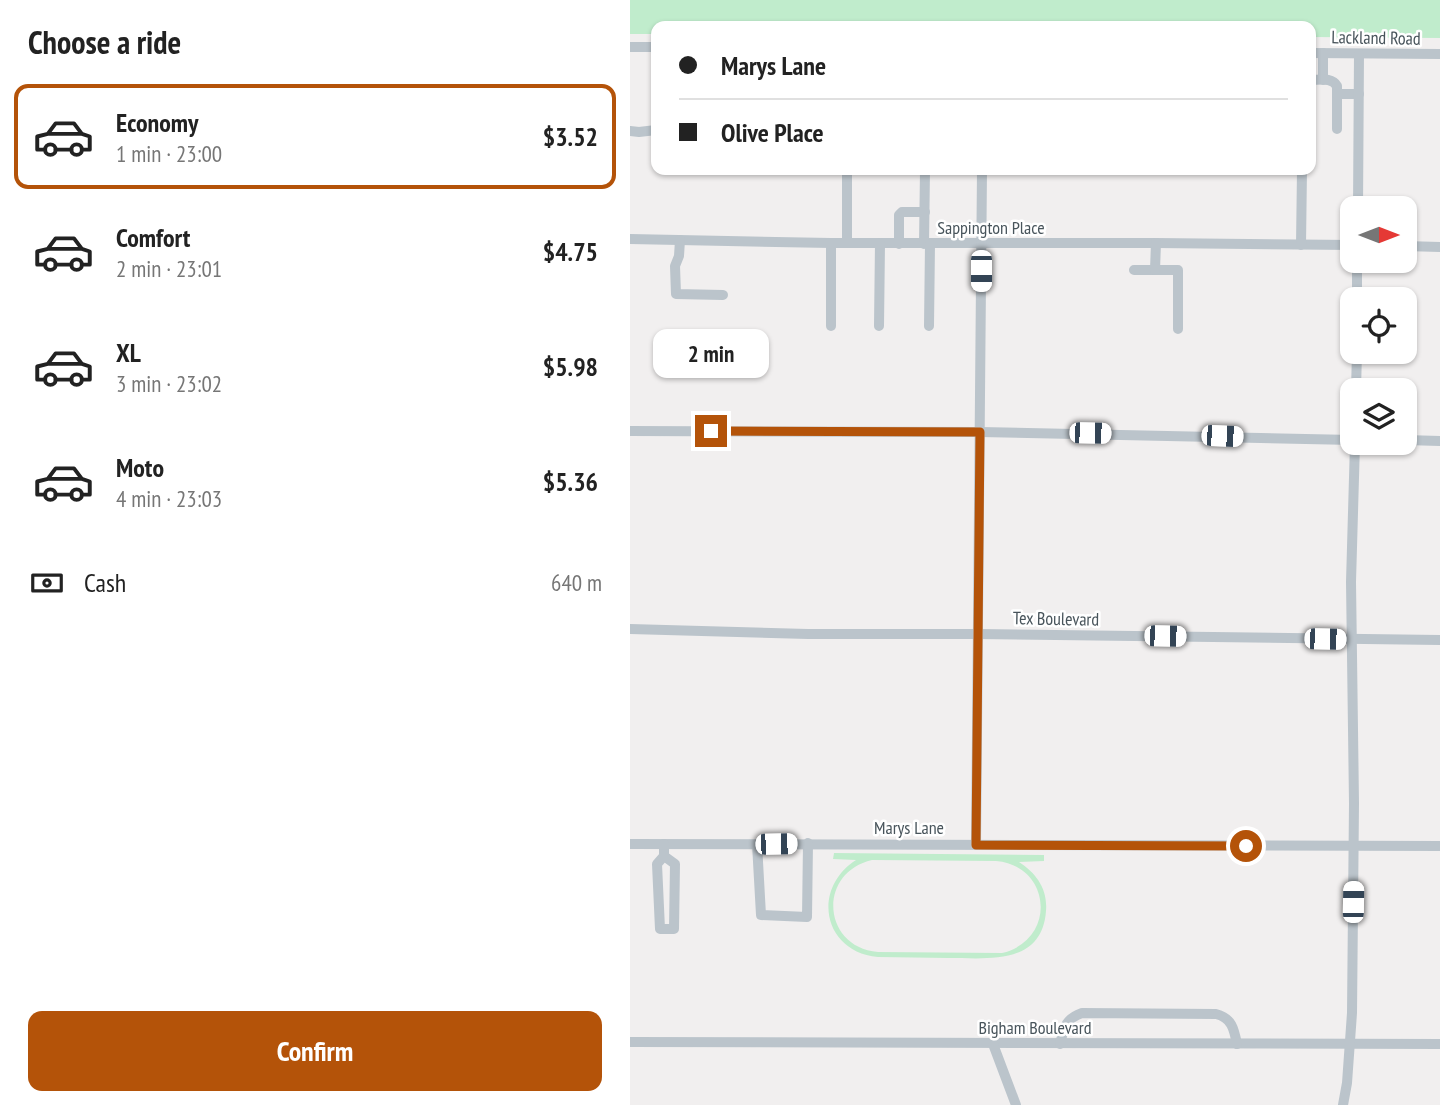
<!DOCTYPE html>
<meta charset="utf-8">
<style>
:root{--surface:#fff;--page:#f6f6f6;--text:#222;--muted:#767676;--line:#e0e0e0;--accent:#b45309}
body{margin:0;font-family:"PT Sans Narrow",sans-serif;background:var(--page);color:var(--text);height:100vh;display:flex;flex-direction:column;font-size:26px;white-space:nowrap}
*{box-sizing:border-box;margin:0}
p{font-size:23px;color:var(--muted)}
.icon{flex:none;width:38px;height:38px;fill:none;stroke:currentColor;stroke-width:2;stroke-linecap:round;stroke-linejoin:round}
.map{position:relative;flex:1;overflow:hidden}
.side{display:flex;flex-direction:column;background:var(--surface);width:630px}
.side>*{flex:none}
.hud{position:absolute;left:21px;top:21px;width:665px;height:154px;border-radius:14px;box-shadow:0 2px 5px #0004;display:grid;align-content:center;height:154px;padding:0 28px;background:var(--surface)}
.needle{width:46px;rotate:90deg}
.fabs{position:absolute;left:710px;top:196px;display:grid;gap:14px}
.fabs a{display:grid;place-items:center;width:77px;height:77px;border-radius:14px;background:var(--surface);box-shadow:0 2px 5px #0004;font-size:35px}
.end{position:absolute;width:32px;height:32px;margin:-16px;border:9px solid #b45309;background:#fff;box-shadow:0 0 0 4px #fff}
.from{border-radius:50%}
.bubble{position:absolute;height:49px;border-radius:14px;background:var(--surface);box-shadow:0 2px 5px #0004;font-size:23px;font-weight:700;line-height:49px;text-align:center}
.car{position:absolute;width:21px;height:42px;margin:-21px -10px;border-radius:9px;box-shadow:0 0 5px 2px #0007;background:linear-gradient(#fff 24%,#345 0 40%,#fff 0 76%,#345 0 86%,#fff 0)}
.hud b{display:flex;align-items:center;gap:24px;height:66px;font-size:26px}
.hud b+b{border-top:2px solid var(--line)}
.hud i{width:18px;height:18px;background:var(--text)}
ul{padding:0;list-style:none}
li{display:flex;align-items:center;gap:21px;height:105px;margin:0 14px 10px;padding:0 14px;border:4px solid transparent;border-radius:14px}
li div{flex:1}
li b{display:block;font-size:26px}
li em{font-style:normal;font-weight:700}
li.on{border-color:var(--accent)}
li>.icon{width:63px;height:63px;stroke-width:1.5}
h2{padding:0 28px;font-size:32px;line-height:84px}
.pay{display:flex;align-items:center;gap:18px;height:77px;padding:0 28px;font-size:26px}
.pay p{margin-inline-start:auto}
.cta{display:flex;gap:14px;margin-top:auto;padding:14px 28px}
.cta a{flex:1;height:80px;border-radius:14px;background:var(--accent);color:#fff;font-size:28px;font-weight:700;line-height:80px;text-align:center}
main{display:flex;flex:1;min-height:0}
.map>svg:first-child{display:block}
.green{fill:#c0eccc;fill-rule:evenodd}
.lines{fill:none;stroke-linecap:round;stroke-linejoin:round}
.minor{stroke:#bbc4cb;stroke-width:10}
.route{stroke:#b45309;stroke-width:9}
.labels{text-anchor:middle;stroke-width:5;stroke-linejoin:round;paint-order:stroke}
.street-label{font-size:18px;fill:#48545b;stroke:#fff}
</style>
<main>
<section class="side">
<h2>Choose a ride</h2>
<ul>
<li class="on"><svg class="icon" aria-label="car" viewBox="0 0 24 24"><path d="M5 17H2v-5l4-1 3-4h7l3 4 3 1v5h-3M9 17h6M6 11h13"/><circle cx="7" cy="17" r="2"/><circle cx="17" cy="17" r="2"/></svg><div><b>Economy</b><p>1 min · 23:00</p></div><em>$3.52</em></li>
<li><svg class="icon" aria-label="car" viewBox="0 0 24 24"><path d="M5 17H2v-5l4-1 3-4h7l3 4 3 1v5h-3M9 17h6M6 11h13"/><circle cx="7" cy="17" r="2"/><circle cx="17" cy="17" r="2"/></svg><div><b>Comfort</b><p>2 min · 23:01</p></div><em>$4.75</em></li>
<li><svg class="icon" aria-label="car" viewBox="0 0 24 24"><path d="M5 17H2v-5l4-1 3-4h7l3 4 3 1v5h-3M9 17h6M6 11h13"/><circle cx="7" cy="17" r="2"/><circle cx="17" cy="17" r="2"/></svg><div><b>XL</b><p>3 min · 23:02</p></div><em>$5.98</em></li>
<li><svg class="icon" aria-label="car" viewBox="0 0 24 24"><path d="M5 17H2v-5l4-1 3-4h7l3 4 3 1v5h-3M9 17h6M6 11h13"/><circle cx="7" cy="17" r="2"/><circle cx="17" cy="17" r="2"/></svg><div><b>Moto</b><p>4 min · 23:03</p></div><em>$5.36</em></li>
</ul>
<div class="pay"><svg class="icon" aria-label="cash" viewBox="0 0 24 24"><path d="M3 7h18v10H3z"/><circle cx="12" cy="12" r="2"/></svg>Cash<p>640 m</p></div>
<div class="cta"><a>Confirm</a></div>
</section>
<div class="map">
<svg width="810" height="1105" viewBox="0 0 810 1105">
<rect width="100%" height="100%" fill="#f1efef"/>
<!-- green -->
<g class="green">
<path d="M0,0h810v38l-129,-1v-11h-655v8h-26z"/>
<path d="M204,853l210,2v6l-25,1c17,11 29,27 27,49 -4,55 -59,47 -98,47 -23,0 -46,-1 -70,-1 -55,-5 -67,-68 -22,-97l-23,-1zM242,860l124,1c56,5 61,79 6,92l-124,-1c-56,-5 -61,-79 -6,-92z"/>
</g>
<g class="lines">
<!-- minor -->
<g class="minor">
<path d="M0,47h26"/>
<path d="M681,53l129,1"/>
<path d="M693,53v27"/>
<path d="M681,80c9,0 21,-3 26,6v43"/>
<path d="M707,94h22"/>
<path d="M0,131l9,1 17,-2"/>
<path d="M217,170v73"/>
<path d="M728,208l1,-154"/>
<path d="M0,239l201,4h325l197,2"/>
<path d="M50,240l-1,16 -4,10 1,28 47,1"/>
<path d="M269,244v-29l3,-3h23"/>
<path d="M294,244l1,-74"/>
<path d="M671,245l1,-75"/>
<path d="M775,246l35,1"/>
<path d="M727,261v38"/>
<path d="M504,270h44v59"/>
<path d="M525,270l1,-27"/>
<path d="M201,326v-83"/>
<path d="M249,326l1,-83"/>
<path d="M299,326l1,-82"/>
<path d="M726,390l1,-38"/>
<path d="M0,431l350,1 373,8"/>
<path d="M775,440l35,1"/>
<path d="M0,629l178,5h170l462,6"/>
<path d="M0,844l810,2"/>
<path d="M34,844v12l11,8 -1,65h-14l-3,-65 7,-8"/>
<path d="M127,844l4,71 46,2 1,-74"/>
<path d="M346,844l6,-674"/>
<path d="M0,1042l810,2"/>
<path d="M363,1044l23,61"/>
<path d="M430,1044c4,-16 5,-25 22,-31l134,1c16,4 18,15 21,30"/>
<path d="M713,1105l4,-22 5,-70 2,-210 -3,-221 4,-139"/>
</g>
</g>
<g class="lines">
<!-- route -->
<path class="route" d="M81,431l269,1 -4,413 270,1"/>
</g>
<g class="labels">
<!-- street labels -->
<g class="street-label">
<text transform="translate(746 38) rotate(1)" y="6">Lackland Road</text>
<text x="361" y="234">Sappington Place</text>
<text transform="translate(426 619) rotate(1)" y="6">Tex Boulevard</text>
<text x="279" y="834">Marys Lane</text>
<text x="405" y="1034">Bigham Boulevard</text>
</g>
</g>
</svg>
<div class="fabs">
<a><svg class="needle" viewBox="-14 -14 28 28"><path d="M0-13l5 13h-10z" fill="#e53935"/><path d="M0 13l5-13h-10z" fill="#767676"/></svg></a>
<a><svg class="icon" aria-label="locate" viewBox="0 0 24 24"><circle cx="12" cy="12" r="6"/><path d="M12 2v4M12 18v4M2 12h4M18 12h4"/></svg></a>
<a><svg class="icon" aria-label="layers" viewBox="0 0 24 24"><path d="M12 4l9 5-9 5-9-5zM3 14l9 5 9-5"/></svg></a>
</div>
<i class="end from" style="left:616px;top:846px"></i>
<i class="end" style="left:81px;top:431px"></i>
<div class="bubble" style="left:23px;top:329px;width:116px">2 min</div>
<i class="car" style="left:351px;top:271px;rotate:180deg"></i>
<i class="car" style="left:460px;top:433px;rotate:91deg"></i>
<i class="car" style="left:592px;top:436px;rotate:92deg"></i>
<i class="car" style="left:535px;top:636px;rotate:91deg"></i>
<i class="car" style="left:695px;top:639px;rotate:91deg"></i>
<i class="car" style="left:146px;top:844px;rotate:89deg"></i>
<i class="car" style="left:723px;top:902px;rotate:1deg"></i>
<div class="hud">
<b><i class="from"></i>Marys Lane</b>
<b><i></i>Olive Place</b>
</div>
</div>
</main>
